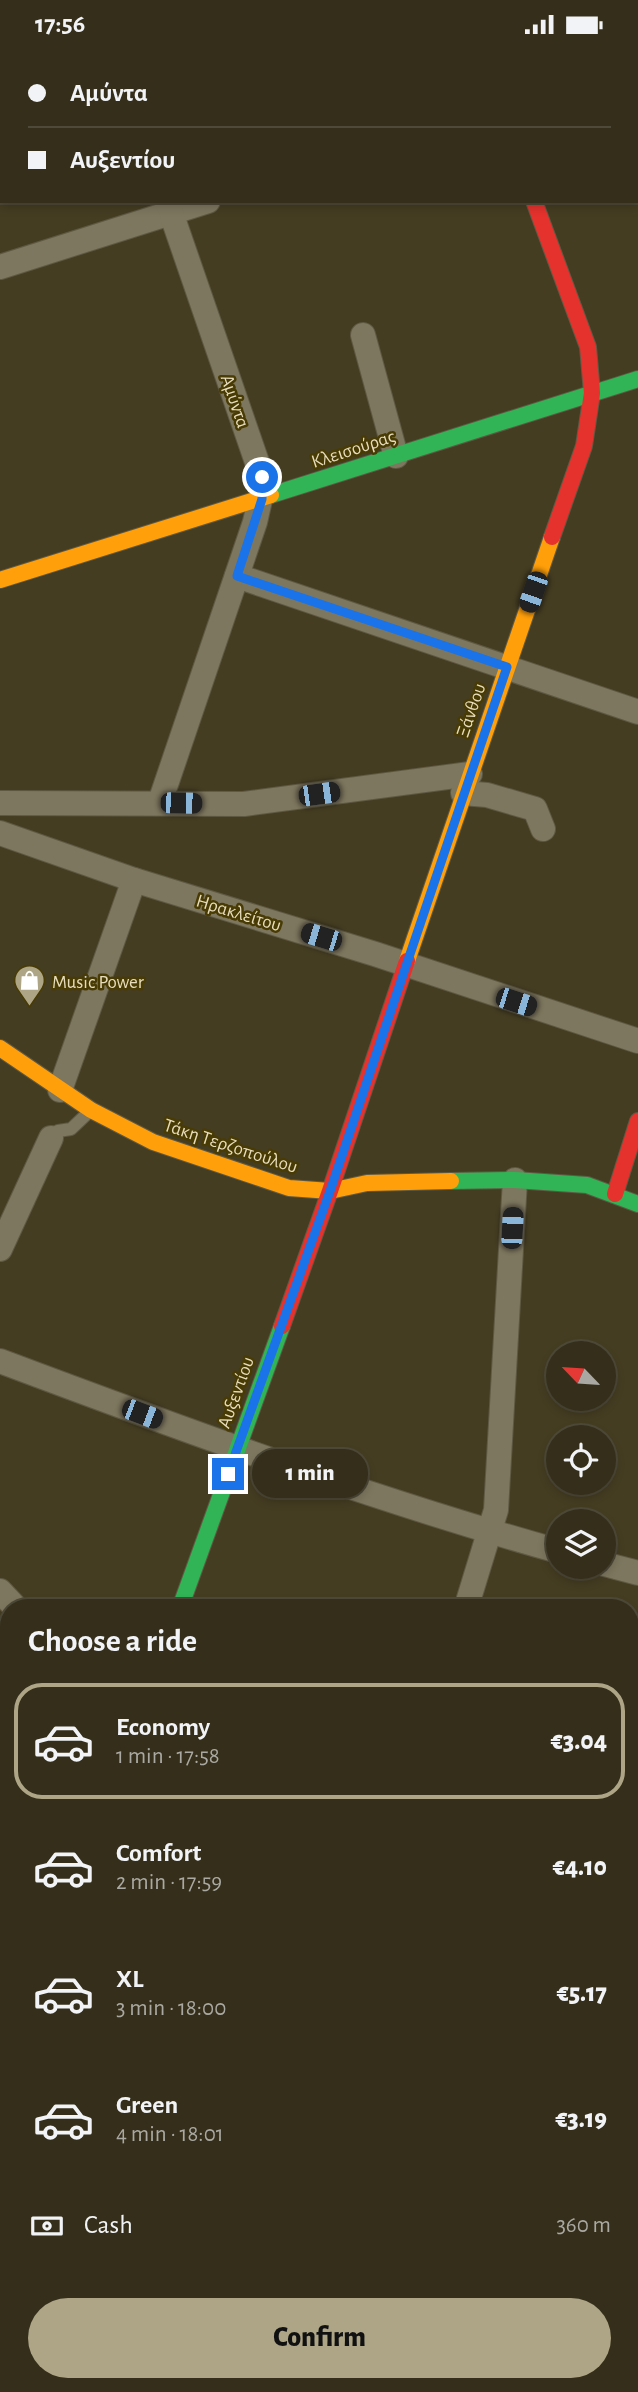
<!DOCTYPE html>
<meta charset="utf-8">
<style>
:root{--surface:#342e1a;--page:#3c3623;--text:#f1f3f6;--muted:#a9a8a2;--line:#4e4a39;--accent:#aea587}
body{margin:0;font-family:"Alegreya Sans",sans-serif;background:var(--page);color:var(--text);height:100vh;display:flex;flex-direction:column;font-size:26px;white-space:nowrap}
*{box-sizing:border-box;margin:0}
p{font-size:23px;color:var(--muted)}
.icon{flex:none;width:38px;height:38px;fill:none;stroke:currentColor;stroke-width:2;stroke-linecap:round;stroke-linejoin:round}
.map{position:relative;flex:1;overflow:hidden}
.drawer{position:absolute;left:0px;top:1550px;width:639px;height:793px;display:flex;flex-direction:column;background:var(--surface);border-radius:28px 28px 0 0;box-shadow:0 4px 10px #0003,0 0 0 2px var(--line)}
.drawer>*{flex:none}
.top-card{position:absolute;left:0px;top:0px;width:639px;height:154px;box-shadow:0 4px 10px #0003,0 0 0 2px var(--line);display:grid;align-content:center;height:154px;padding:0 28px;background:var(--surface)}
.needle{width:46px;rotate:295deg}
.fabs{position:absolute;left:546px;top:1292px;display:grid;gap:14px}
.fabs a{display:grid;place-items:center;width:70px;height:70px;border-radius:50%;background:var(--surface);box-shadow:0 4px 10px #0003,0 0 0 2px var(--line);font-size:35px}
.end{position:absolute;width:32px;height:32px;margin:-16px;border:9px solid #1a73e8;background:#fff;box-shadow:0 0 0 4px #fff}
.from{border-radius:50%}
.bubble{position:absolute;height:49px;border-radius:24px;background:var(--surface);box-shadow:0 4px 10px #0003,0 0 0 2px var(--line);font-size:23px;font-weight:800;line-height:49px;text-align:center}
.car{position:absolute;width:21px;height:42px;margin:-21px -10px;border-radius:9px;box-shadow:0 0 5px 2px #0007;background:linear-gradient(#222 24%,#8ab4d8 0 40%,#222 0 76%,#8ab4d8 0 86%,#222 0)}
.top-card b{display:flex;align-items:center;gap:24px;height:66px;font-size:26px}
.top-card b+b{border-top:2px solid var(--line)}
.top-card i{width:18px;height:18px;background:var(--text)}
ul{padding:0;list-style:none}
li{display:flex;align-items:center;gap:21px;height:116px;margin:0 14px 10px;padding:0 14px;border:4px solid transparent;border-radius:28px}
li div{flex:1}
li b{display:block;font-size:26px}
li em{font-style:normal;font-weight:800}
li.selected{border-color:var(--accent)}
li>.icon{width:63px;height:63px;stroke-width:1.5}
h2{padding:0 28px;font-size:32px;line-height:84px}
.pay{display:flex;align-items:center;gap:18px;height:77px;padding:0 28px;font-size:26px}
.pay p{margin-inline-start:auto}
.action{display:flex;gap:14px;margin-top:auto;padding:14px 28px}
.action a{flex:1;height:80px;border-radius:42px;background:var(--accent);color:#111;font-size:28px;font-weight:800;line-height:80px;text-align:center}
.status{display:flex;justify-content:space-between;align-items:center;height:49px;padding:0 35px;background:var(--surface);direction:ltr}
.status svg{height:19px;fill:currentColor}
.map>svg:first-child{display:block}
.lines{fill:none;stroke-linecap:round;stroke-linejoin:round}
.lane-casing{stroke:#5f5943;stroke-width:14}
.street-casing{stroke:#5f5943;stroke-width:26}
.fast-casing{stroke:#5f5943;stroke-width:18}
.slow-casing{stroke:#5f5943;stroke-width:18}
.jam-casing{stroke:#5f5943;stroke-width:18}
.lane{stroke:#7e775f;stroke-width:12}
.street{stroke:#7e775f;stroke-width:24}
.fast{stroke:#30b455;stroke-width:16}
.slow{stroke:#ff9f0a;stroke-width:16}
.jam{stroke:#e5322d;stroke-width:16}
.route{stroke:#1a73e8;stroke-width:9}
.labels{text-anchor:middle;stroke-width:5;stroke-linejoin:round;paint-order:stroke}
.street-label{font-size:19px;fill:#e7ddbd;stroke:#493b04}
.poi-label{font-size:19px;fill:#e7ddbd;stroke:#493b04;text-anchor:start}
</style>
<div class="status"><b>17:56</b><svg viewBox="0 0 49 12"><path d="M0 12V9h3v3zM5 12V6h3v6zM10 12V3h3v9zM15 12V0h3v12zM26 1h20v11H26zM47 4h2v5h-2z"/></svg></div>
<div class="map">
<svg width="638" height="2343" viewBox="0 0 638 2343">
<rect width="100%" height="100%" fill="#453d22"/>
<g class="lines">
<defs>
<path id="lane" d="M51,1089l7,-7 13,-2 19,-18"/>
<g id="street">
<path d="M637,20h1"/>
<path d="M0,218l208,-66"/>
<path d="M363,286l33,121"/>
<path d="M237,527l401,136"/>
<path d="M463,744l24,2 48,14 8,20"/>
<path d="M160,753l95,-280 8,-35 -5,-22 -91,-264"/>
<path d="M0,754l244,1 226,-30"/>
<path d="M0,784l134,47 241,74 263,87"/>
<path d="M60,1041l74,-210"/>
<path d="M0,1200l51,-111"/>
<path d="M0,1312c184,69 369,137 558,190"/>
<path d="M604,1515l34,9"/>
<path d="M0,1542l16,17"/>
<path d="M466,1559l30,-98 19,-330"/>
<path d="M630,1874l8,1"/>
<path d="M0,1881l9,4"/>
<path d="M630,2038l8,242"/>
<path d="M144,2343l4,-9"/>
</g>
<g id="fast">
<path d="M478,0l1,2"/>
<path d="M271,446l367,-116"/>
<path d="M451,1132l64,-1 72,5 51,19"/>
<path d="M180,1559l102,-282"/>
<path d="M0,1954l9,2"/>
<path d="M630,2038l8,1"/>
</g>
<g id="slow">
<path d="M0,531l271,-85"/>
<path d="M407,912l145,-424"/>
<path d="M0,999l91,62 62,32 136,46 41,3 37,-8 84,-2"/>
<path d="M314,2334l1,9"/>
</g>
<g id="jam">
<path d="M534,152l54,146 4,46 -8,53 -32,91"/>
<path d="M615,1145l23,-73"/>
<path d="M282,1277l48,-135 77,-230"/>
</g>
</defs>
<!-- lane casing -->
<use href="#lane" class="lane-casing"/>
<!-- street casing -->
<use href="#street" class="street-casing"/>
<!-- fast casing -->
<use href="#fast" class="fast-casing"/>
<!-- slow casing -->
<use href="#slow" class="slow-casing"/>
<!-- jam casing -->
<use href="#jam" class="jam-casing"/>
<!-- lane -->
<use href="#lane" class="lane"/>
<!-- street -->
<use href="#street" class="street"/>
<!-- fast -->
<use href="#fast" class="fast"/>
<!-- slow -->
<use href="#slow" class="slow"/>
<!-- jam -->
<use href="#jam" class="jam"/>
</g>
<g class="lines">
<!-- route -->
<path class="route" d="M228,1425l102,-283 177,-524 -270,-91 25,-77v-22"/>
</g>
<!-- icons -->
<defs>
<symbol id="shop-pin" viewBox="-11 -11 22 30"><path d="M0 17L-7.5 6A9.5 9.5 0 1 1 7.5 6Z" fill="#aea587" stroke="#493b04"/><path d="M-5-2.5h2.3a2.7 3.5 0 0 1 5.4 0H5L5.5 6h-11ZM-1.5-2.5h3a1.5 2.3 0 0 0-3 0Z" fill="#fff"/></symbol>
</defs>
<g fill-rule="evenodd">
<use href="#shop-pin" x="12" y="914" width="35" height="47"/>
</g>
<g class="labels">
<!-- street labels -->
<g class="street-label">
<text transform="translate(236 352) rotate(71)" y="7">Αμύντα</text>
<text transform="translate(353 399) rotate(-18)" y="7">Κλεισούρας</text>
<text transform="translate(470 661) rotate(-71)" y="7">Ξάνθου</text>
<text transform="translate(239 863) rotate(17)" y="7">Ηρακλείτου</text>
<text transform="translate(231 1096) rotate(18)" y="7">Τάκη Τερζοπούλου</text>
<text transform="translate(235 1343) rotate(-70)" y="7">Αυξεντίου</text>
</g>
<!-- poi labels -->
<g class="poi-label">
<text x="52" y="939">Music Power</text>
</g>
</g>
</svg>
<div class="fabs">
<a><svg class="needle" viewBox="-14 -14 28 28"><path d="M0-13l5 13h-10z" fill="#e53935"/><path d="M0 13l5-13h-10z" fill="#a9a8a2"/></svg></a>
<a><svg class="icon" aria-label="locate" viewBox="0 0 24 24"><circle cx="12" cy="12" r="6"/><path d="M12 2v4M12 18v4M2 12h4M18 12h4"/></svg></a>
<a><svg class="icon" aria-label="layers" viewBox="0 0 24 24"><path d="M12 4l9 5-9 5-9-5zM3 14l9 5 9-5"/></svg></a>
</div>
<i class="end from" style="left:262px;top:428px"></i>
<i class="end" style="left:228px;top:1425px"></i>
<div class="bubble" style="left:252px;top:1400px;width:116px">1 min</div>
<i class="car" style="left:533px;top:543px;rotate:199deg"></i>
<i class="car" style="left:319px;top:745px;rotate:82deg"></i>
<i class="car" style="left:181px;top:754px;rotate:91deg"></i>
<i class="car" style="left:321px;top:888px;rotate:287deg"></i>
<i class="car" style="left:516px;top:953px;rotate:108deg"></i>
<i class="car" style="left:512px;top:1179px;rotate:3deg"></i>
<i class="car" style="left:142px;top:1365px;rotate:111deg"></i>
<div class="top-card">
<b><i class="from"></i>Αμύντα</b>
<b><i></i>Αυξεντίου</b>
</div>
<section class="drawer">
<h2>Choose a ride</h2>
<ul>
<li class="selected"><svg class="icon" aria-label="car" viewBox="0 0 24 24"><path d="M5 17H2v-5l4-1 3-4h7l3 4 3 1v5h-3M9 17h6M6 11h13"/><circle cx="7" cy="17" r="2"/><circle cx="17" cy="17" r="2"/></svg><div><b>Economy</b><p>1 min · 17:58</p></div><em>€3.04</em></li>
<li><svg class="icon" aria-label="car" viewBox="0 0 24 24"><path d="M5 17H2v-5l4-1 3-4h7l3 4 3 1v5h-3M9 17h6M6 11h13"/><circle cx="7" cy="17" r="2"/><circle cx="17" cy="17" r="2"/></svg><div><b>Comfort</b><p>2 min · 17:59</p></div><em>€4.10</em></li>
<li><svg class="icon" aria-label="car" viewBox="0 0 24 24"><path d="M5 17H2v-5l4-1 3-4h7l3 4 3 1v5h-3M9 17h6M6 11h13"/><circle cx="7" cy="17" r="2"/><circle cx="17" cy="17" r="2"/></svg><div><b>XL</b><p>3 min · 18:00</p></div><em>€5.17</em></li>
<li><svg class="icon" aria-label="car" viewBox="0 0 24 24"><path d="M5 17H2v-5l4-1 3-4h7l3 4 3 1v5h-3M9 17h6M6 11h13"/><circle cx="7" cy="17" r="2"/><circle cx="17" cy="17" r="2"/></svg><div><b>Green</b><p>4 min · 18:01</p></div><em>€3.19</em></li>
</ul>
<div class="pay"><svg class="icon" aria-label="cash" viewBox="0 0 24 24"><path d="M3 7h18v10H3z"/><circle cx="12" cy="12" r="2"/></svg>Cash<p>360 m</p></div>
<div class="action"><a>Confirm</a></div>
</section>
</div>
